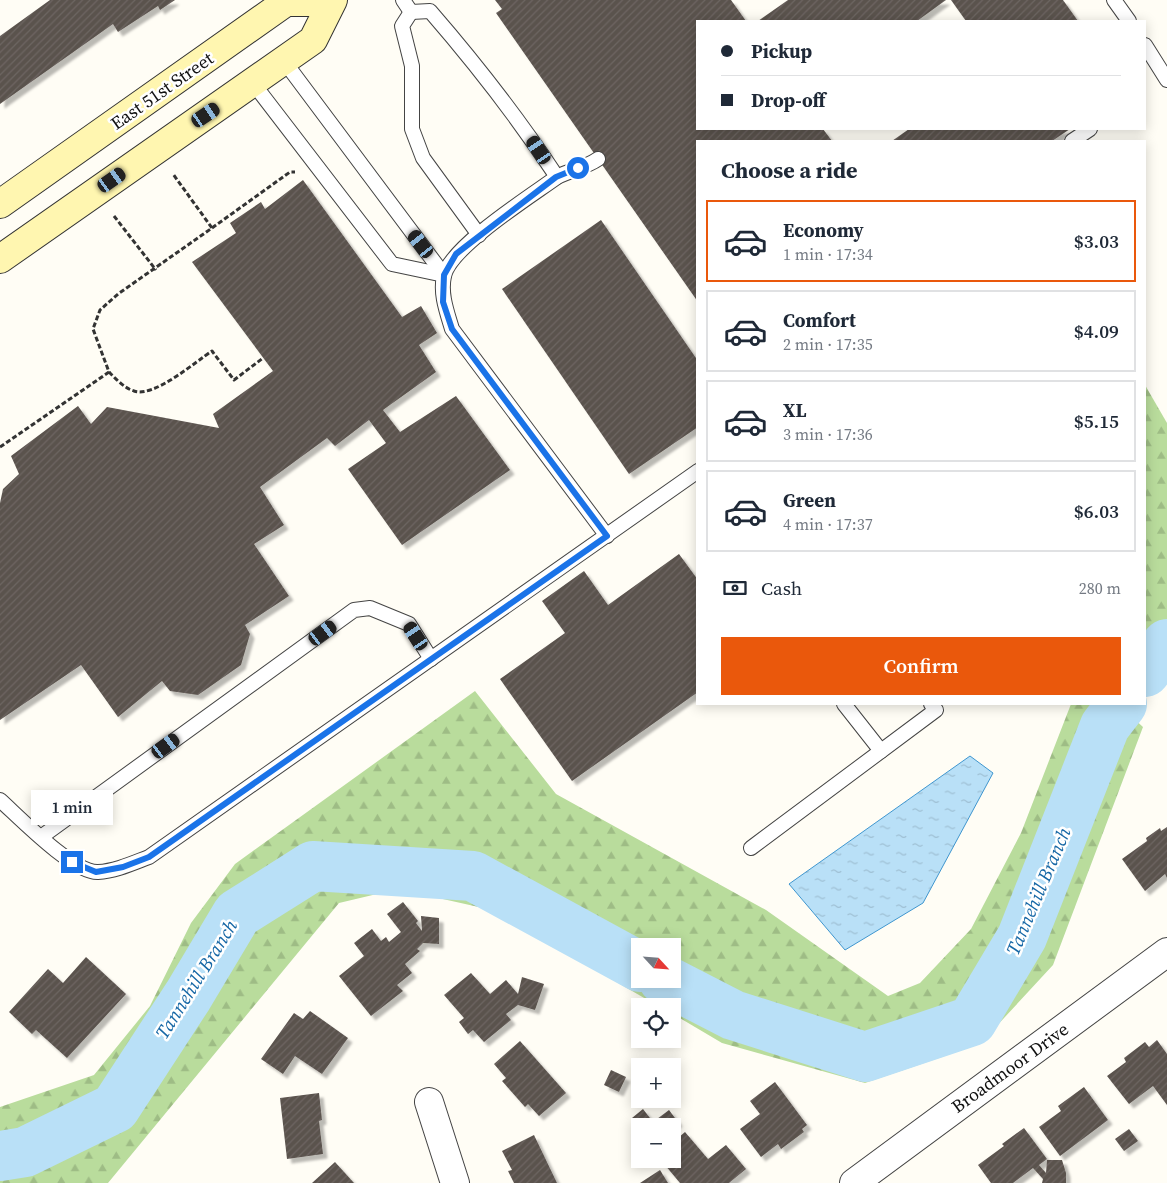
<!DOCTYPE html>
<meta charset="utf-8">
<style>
:root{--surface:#fff;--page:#f2f2f3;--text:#1f2937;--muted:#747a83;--line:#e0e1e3;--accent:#ea580c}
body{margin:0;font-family:"Source Serif 4",serif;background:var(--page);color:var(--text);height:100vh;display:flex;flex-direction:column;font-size:19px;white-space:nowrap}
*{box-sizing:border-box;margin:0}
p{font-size:16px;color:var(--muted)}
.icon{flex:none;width:28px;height:28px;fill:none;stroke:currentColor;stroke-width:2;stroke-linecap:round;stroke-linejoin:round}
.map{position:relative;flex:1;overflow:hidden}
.side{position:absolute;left:696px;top:140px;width:450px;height:565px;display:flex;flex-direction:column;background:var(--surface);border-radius:0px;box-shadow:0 2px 12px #0003}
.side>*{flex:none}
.top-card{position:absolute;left:696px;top:20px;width:450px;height:110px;border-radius:0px;box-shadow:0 2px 12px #0003;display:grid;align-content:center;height:110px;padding:0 25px;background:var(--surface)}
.needle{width:32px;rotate:116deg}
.tools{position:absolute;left:631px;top:938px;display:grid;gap:10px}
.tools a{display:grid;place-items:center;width:50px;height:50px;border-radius:0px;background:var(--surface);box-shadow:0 2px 12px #0003;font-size:25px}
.end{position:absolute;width:22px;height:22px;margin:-11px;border:6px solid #1a73e8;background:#fff;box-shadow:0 0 0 2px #fff}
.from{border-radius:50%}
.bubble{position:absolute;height:35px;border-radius:0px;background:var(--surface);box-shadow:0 2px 12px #0003;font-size:16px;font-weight:600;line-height:35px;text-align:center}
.car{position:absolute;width:15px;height:30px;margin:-15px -8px;border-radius:6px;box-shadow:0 0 4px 1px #0007;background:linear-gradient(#222 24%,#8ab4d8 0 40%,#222 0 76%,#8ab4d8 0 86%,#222 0)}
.top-card b{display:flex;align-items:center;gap:18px;height:48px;font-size:19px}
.top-card b+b{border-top:1px solid var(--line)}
.top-card i{width:12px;height:12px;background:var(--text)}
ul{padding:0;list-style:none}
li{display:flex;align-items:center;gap:15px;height:82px;margin:0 10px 8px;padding:0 15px;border:2px solid var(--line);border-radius:0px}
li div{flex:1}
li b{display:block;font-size:19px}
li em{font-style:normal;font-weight:600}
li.active{border-color:var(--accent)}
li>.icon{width:45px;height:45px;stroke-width:1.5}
h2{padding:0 25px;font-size:22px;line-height:60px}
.pay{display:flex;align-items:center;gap:12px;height:55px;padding:0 25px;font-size:19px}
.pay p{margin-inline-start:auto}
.primary-button{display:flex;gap:10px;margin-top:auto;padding:10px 25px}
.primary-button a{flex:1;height:58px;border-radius:0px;background:var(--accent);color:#fff;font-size:20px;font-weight:600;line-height:58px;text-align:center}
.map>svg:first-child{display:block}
.forest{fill:url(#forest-firs);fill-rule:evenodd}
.water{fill:url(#water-ripples);stroke:#3f96cf}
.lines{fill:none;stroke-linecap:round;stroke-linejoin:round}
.river{stroke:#b9e0f7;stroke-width:50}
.building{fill:url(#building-hatch);filter:url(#shadow)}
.service-casing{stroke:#444;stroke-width:16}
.minor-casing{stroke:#444;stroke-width:30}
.secondary-casing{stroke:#333;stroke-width:30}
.path{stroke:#333;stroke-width:3;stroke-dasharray:5 2.5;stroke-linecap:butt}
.service{stroke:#fff;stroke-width:14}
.minor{stroke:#fff;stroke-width:28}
.secondary{stroke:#fff6b0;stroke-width:28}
.route{stroke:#1a73e8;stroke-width:6}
.labels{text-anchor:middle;stroke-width:5;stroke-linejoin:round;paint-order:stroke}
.street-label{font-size:18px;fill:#111;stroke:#fff}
.water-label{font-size:19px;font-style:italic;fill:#1768a6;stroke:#fff}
</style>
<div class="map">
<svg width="1167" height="1183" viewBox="0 0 1167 1183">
<defs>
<pattern id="forest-firs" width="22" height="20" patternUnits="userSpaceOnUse" patternTransform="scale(1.25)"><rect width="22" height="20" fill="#b9dc9c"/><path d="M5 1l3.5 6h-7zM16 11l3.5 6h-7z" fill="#9ebc85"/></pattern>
<pattern id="water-ripples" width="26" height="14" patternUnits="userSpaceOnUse" patternTransform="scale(1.25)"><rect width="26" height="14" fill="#b9e0f7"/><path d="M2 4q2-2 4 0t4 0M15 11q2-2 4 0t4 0" fill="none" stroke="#9ebfd3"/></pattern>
<pattern id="building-hatch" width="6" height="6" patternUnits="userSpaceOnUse" patternTransform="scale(1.25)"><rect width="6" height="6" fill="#5a524d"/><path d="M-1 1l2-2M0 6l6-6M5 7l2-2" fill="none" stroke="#6d6662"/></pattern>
<filter id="shadow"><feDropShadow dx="4.5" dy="4.5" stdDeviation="1" flood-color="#0004"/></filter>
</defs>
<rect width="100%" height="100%" fill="#fffdf5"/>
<!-- forest -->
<g class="forest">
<path d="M1145,385l22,38v206l-22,24z"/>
<path d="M475,691l81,103 210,116 122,86 32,-13 51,-54 50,-96 50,-129h47l25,23 -90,238 -73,79 -115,39 -143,-40 -49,-29 -1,-8h-14l-166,-96 -94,-21 -59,14 -231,280h-108v-76l94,-32 56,-69 41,-83 44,-59zM640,946h32v33h-32z"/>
</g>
<!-- water -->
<path class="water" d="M970,756l23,17 -70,130 -78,47 -56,-66z"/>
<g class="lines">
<!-- river -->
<g class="river">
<path d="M1145,672l22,-28"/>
<path d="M663,979l70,36 132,42 107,-36 50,-84 83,-211 17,-22"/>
<path d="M0,1156l25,-4 90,-44 73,-112 49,-82 76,-48 160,10 167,91"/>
</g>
</g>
<!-- building -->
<g class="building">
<path d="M50,0h125l-15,10 -2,-4 -40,26 -5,-8 -113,80v-68z"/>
<path d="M495,0h236l15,21h-48v108h125l9,12h-134v161l-202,-289 6,-4z"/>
<path d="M788,0h158l-29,21h-159z"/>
<path d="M951,0h112l15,21h-112z"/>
<path d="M909,129h161l-18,12h-160z"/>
<path d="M303,180l99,137 19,-11 16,27 -18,12 17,27 -53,38 17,22 56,-36 54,74 -108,75 -54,-76 38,-26 -17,-23 -34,26 -8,-8 -67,49 24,38 -30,19 35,52 -44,29 5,9 -9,31 -43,30 -28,-4 -8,-10 -44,36 -37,-52 -81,55v-217l3,-14 16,-15 -8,-18 67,-50 13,18 16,-17 112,21 -6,-14 60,-43 -81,-109 44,-29 -6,-10 31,-21 4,7z"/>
<path d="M601,220l97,141v66l-69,47 -127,-185z"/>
<path d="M679,554l19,26v112l-126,89 -72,-102 65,-46 -23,-32 42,-30 24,34z"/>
<path d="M1167,827v51l-2,-4 -20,17 -23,-32 25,-18 -1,-3 14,-10 1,3z"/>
<path d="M403,902l15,19 -2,2 6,8 -1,-15 18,2v26l-16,-1 -6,6 3,2 -15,13 7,9 -15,12 6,6 -32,25 -32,-40 25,-20 -10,-13 18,-14 9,12 5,-4 3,5 12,-10 -14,-18z"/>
<path d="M86,957l40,37 -59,64 -31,-28 -4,4 -23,-22 39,-43 15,14z"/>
<path d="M471,973l19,21 16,-14 12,14 4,-17 22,7 -9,26 -17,-5 -12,9 5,6 -27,22 -11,-12 -5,4 -9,-12 5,-4 -20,-23z"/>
<path d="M310,1011l38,27 -26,36 -27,-18 -12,18 -22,-15 33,-46 9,6z"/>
<path d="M1157,1040l10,14v51l-14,-19 -24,18 -22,-28 19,-14 -2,-4 21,-16 4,5z"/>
<path d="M520,1041l46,52 -27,23 -11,-12 -3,3 -23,-26 4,-3 -12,-14z"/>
<path d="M611,1070l15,7 -7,15 -15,-7z"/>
<path d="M775,1082l32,43 -5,4 2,3 -23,17 -3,-5 -17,13 -21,-28 20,-15 -10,-13z"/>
<path d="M1084,1087l24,33 -48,36 -21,-29 22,-16 -3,-5z"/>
<path d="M319,1093l3,27 -3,1 4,33 -36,5 -7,-61z"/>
<path d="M643,1109l10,13 16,-12 9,12 -5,4h-20l-3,-3 -4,3h-6v3l-8,-11z"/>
<path d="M1024,1128l23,31 -8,6 7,8 1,-13h15l4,13v10h-24l1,-4 -10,-11 -20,15h-22l-13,-18 26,-19 -2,-2z"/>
<path d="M1129,1129l9,12 -14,10 -9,-12z"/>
<path d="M685,1132l23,27 18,-14 20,24 -17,14h-49l-20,-24h12v-16z"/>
<path d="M534,1135l23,48h-43l-6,-12 4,-1 -10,-19z"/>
<path d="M335,1162l19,21h-42z"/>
<path d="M660,1170l8,13h-28z"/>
</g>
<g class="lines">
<defs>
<g id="service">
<path d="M403,0l8,12"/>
<path d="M1114,0l15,21"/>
<path d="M411,12l-9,14 10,40v63l11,29 56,77"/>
<path d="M411,12l19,-1c46,53 88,107 127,166"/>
<path d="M1145,45l22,35"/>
<path d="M284,61l160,214"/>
<path d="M253,83l139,181 52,11"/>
<path d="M1072,141l18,-12"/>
<path d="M598,159c-13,9 -28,11 -41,18 -26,19 -107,70 -113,99 -4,18 3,36 8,53l155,207"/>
<path d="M844,704l37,47"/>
<path d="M0,800c19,17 73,73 98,72 18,-1 35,-9 51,-15l549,-386"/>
<path d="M41,837l313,-227 16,-2 39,16 22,35"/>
<path d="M751,848l185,-138 -5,-6"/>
</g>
<g id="minor">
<path d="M429,1102l26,81"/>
<path d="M854,1183l313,-231"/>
</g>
<g id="secondary">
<path d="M0,204l286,-202h45"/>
<path d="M0,259l313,-219 20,-40"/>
</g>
</defs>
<!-- service casing -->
<use href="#service" class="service-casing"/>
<!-- minor casing -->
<use href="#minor" class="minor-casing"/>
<!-- secondary casing -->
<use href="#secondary" class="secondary-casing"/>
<!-- path -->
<g class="path">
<path d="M114,216l42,54"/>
<path d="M212,228l78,-56h5"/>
<path d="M109,372c7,7 15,16 25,19 20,7 61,-29 78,-40l22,29 29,-22"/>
<path d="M0,447l109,-75 -16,-43 7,-19 18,-16 94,-66 -39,-54"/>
</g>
<!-- service -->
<use href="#service" class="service"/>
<!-- minor -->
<use href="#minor" class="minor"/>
<!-- secondary -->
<use href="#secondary" class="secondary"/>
</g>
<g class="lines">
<!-- route -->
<path class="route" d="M72,862l24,10 27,-5 26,-10 458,-321 -155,-207 -9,-27 1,-27 12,-21 100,-77 22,-9"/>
</g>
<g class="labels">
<!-- street labels -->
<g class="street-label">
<text transform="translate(162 91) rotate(-35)" y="6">East 51st Street</text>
<text transform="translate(1010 1068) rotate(-36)" y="6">Broadmoor Drive</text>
</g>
<!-- water labels -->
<g class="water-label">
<text transform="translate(1038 891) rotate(-67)" y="7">Tannehill Branch</text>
<text transform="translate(196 979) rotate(-58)" y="7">Tannehill Branch</text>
</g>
</g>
</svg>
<div class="tools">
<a><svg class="needle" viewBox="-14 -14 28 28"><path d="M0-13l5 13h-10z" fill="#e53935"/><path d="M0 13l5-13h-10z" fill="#747a83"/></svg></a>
<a><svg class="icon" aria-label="locate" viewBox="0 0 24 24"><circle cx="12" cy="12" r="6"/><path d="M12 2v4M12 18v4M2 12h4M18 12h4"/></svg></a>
<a>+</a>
<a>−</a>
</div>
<i class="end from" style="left:578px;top:168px"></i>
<i class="end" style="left:72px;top:862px"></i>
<div class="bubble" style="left:31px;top:790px;width:82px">1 min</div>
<i class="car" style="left:206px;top:115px;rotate:56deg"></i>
<i class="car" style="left:539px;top:150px;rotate:326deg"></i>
<i class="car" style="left:112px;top:180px;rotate:55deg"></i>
<i class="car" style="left:421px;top:244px;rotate:323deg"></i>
<i class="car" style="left:323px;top:633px;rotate:54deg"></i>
<i class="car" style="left:416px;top:636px;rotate:327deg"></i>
<i class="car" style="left:166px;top:746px;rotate:54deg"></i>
<div class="top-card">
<b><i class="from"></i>Pickup</b>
<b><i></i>Drop-off</b>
</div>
<section class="side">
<h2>Choose a ride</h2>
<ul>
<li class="active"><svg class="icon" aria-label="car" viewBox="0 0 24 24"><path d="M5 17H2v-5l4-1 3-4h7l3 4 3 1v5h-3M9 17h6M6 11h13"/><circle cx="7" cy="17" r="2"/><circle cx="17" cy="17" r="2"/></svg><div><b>Economy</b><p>1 min · 17:34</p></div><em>$3.03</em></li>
<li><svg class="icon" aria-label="car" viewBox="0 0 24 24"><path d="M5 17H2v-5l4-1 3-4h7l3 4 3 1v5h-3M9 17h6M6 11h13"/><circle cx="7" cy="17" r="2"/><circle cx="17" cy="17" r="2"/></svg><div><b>Comfort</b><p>2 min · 17:35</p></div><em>$4.09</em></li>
<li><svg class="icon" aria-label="car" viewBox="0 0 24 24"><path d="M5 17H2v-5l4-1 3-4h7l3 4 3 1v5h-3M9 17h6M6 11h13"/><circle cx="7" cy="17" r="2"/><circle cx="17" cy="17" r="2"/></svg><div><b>XL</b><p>3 min · 17:36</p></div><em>$5.15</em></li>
<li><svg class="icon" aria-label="car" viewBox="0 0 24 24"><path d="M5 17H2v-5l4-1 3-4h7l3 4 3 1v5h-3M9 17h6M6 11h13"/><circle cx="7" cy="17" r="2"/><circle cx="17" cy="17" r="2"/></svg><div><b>Green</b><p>4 min · 17:37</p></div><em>$6.03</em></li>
</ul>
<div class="pay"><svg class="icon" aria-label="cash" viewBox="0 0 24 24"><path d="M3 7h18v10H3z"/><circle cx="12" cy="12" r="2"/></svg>Cash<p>280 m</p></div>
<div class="primary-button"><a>Confirm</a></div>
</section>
</div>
